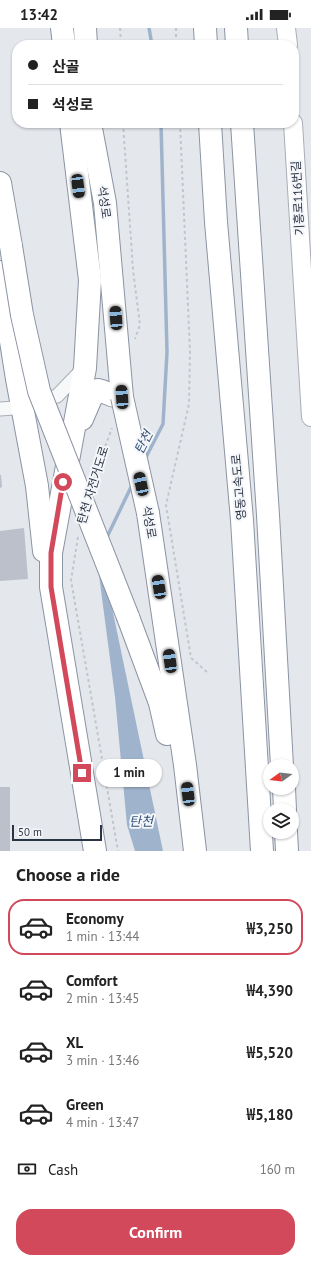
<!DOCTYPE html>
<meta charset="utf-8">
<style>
:root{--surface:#fff;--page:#f2f2f2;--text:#222;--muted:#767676;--line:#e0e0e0;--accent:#d1495b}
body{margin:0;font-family:"PT Sans","Noto Sans KR",sans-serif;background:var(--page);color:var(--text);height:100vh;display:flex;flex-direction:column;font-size:15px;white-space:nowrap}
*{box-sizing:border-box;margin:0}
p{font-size:13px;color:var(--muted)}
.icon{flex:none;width:22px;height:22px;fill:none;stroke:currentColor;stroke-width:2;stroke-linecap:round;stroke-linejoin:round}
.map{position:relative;height:823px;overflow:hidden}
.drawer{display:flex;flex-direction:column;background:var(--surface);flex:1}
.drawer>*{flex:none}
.guide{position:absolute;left:12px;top:12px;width:287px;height:88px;border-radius:16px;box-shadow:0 1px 3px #0004;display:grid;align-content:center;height:88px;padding:0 16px;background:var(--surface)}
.needle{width:26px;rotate:255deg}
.controls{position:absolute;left:263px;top:731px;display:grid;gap:8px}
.controls a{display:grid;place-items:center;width:36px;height:36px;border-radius:50%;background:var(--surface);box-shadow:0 1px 3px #0004;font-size:20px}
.scale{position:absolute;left:12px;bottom:10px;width:90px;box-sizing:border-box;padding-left:4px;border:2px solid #2b3445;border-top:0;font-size:11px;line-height:14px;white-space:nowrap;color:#2b3445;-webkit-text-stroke:3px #f4f6f9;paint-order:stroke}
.end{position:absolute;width:18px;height:18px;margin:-9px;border:5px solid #d1495b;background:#fff;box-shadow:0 0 0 2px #fff}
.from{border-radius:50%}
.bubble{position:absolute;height:28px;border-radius:14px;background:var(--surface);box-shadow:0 1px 3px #0004;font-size:13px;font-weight:600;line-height:28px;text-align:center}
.car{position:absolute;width:12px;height:24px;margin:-12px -6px;border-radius:5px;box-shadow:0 0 3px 1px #0007;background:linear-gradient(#222 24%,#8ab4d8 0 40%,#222 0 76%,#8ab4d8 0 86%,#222 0)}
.guide b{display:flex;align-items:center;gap:14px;height:38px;font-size:15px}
.guide b+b{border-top:1px solid var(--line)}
.guide i{width:10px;height:10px;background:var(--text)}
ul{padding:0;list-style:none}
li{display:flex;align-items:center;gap:12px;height:56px;margin:0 8px 6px;padding:0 8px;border:2px solid transparent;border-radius:16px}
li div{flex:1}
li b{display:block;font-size:15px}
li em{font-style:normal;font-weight:600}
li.current{border-color:var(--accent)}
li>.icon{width:36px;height:36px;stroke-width:1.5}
h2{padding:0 16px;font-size:18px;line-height:48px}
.pay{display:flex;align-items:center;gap:10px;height:44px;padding:0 16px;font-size:15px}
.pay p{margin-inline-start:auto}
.button{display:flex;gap:8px;margin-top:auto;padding:8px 16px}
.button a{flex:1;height:46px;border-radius:16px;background:var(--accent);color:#fff;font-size:16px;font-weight:600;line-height:46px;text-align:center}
.status{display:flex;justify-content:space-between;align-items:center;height:28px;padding:0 20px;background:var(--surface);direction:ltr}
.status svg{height:11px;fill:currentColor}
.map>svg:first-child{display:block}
.water{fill:#9fb4cc}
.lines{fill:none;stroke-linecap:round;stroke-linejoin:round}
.stream{stroke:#9fb4cc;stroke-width:3.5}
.building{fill:#bbc0ca}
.street-casing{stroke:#a9aeb7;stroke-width:15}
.secondary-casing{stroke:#a9aeb7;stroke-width:20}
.highway-casing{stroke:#8b94a3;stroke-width:24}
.path{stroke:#c2c5cb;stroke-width:2;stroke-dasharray:3 3;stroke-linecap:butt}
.street{stroke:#f7f8fa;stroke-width:13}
.secondary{stroke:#fff;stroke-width:18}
.highway{stroke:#fff;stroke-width:22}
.highway-bridge-casing{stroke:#8b94a3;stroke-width:24;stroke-linecap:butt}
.highway-bridge{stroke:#fff;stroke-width:22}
.route{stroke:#d1495b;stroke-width:5}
.labels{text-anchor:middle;stroke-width:4;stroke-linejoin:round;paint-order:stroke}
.street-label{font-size:12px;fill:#2b3445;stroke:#f4f6f9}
.water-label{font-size:13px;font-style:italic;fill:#34527a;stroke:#f4f6f9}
</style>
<div class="status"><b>13:42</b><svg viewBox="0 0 49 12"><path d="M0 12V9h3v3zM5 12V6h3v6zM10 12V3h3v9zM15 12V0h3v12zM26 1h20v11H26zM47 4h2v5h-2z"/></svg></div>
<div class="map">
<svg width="311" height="823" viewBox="0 0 311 823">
<rect width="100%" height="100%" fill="#e4e7ec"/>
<!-- water -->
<path class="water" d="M109,504l-6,33 60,286h-28l-8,-26 -12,-128 -19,-145z"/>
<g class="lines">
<!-- stream -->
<g class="stream">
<path d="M149,0l3,17"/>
<path d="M145,431l18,-35 4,-72 -6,-229"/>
<path d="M107,509l26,-54"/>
</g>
</g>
<!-- building -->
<g class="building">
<path d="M0,447h1l1,12 -2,1z"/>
<path d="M24,500l4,51 -28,2v-50z"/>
<rect x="0" y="759" width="10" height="64"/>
</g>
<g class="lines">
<defs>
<path id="street" d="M0,381l14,-1 43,-12 26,-27"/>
<g id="secondary">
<path d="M286,0l2,17"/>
<path d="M293,95l18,294"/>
</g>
<g id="highway">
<path d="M62,0l2,17"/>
<path d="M85,0l1,17"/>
<path d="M205,0l1,17"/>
<path d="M236,0l1,17"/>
<path d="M71,95l19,157 -5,88 -34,185v34l44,264"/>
<path d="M210,95l6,99 26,298 20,331"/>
<path d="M242,95l26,392 14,251"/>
<path d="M0,155l11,63"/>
<path d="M0,244l17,107 20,107 7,65"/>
<path d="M82,391l9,-21 7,-8c9,2 16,8 24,7l-17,-194 -15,-80"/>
<path d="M148,485l37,252 10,86"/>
<path d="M128,589l32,86 7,31"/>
<path d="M284,760l1,22"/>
<path d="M286,804l1,19"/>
</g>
</defs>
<!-- street casing -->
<use href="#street" class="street-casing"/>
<!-- secondary casing -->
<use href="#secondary" class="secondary-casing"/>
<!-- highway casing -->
<use href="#highway" class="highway-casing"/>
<!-- path -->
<g class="path">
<path d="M120,0l1,17"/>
<path d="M176,0v17"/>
<path d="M123,95l10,147 7,55 -5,14"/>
<path d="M180,95l10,229 -1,52 -23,101 25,153 16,14"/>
<path d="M93,452l19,-52"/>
<path d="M78,509l-7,43 47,271"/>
</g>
<!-- street -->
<use href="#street" class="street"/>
<!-- secondary -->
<use href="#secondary" class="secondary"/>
<!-- highway -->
<use href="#highway" class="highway"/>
<defs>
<g id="highway-bridge">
<path d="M11,218l11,69 17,76 89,226"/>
<path d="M122,369l26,116"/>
</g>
</defs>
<!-- highway-bridge casing -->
<use href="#highway-bridge" class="highway-bridge-casing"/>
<!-- highway-bridge -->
<use href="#highway-bridge" class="highway-bridge"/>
</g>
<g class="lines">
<!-- route -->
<path class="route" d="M63,454l-12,71v34l31,186"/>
</g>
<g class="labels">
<!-- street labels -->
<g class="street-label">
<text transform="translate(298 170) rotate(-93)" y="4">기흥로116번길</text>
<text transform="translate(104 174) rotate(82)" y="4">석성로</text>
<text transform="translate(93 457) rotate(-73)" y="4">탄천 자전거도로</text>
<text transform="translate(239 459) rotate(-95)" y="4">영동고속도로</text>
<text transform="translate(149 494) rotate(80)" y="4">석성로</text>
</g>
<!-- water labels -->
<g class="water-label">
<text transform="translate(143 414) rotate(-63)" y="5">탄천</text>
<text x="141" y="798">탄천</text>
</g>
</g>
</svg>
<div class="controls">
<a><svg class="needle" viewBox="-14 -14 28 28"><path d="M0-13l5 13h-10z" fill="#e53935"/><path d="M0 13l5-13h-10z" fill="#767676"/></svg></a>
<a><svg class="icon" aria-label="layers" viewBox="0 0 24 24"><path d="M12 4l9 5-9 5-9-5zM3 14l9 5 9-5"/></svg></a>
</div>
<div class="scale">50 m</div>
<i class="end from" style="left:63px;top:454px"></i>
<i class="end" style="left:82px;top:745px"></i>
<div class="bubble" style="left:96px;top:731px;width:66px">1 min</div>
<i class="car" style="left:78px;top:158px;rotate:173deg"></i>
<i class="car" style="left:116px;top:290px;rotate:356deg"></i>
<i class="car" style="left:122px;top:369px;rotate:356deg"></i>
<i class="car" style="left:141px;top:456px;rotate:348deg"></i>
<i class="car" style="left:159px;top:559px;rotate:351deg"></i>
<i class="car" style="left:170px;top:633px;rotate:352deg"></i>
<i class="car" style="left:188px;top:766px;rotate:353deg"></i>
<div class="guide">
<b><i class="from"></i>산골</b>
<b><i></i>석성로</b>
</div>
</div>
<section class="drawer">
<h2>Choose a ride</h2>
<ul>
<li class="current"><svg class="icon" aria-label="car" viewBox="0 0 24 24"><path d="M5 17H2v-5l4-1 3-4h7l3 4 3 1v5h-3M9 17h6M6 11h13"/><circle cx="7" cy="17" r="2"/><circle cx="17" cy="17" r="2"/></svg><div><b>Economy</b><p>1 min · 13:44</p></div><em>₩3,250</em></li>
<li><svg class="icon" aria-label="car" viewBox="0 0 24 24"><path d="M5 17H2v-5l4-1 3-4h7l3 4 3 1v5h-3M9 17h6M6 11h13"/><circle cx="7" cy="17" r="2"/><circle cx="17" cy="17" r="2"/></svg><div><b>Comfort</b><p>2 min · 13:45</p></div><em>₩4,390</em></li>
<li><svg class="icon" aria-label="car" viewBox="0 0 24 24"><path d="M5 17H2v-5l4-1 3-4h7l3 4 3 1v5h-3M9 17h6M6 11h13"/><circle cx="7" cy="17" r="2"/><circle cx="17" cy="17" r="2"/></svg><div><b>XL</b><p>3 min · 13:46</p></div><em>₩5,520</em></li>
<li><svg class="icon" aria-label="car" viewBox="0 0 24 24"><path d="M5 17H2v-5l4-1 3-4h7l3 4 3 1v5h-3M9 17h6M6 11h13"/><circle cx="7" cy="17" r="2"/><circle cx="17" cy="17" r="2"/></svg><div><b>Green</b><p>4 min · 13:47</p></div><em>₩5,180</em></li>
</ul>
<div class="pay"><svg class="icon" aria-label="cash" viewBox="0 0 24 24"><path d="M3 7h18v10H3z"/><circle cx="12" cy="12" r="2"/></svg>Cash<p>160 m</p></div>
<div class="button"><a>Confirm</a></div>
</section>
